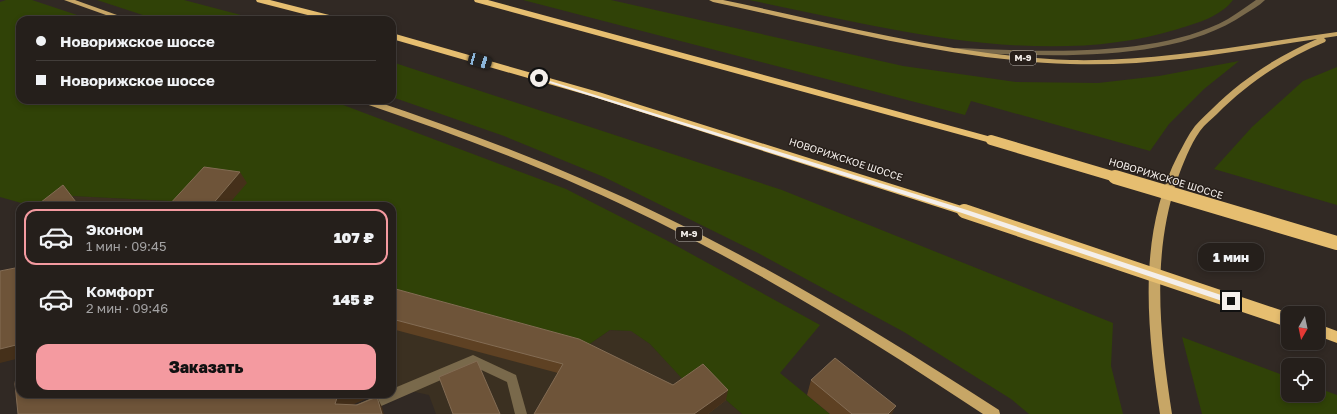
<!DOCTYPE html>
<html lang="ru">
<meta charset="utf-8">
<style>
:root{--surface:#251f1b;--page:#2d2724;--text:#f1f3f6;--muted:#a3a2a3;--line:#423d3a;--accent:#f49aa0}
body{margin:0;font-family:"Golos Text",sans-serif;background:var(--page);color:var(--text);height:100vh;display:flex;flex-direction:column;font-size:15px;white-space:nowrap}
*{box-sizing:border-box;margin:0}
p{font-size:13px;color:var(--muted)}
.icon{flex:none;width:22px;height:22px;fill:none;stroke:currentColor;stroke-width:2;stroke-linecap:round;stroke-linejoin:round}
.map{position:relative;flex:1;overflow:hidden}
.side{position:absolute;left:16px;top:202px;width:380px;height:196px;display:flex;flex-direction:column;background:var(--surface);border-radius:12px;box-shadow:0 2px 6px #0003,0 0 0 1px var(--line)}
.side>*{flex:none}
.banner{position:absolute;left:16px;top:16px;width:380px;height:88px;border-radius:12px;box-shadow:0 2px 6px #0003,0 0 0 1px var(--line);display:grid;align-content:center;height:88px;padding:0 20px;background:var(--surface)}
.needle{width:26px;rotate:189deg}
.buttons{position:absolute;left:1281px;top:306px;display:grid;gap:8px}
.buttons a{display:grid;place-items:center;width:44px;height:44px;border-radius:8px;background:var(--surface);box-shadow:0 2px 6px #0003,0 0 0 1px var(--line);font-size:20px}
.end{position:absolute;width:18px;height:18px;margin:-9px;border:5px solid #f4efeb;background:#111;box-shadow:0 0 0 2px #111}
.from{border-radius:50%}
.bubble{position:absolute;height:28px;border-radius:12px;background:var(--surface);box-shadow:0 2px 6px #0003,0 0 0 1px var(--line);font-size:13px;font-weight:800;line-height:28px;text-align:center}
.car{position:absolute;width:12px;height:24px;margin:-12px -6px;border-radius:5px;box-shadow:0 0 3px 1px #0007;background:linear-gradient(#222 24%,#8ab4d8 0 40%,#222 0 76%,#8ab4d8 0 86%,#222 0)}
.banner b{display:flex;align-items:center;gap:14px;height:38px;font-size:15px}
.banner b+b{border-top:1px solid var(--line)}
.banner i{width:10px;height:10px;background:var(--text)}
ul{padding:7px 0 0;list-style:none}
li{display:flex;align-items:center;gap:12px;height:56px;margin:0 8px 6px;padding:0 12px;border:2px solid transparent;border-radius:12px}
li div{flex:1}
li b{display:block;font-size:15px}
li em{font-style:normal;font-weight:800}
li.selected{border-color:var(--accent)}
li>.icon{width:36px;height:36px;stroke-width:1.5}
.primary-button{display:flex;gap:8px;margin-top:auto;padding:8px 20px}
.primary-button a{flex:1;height:46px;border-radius:12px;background:var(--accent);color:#111;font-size:16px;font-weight:800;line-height:46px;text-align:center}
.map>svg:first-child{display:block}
.industrial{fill:#3b3021}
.green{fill:#304207}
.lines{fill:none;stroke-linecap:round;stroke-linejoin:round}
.lane{fill:#79694b;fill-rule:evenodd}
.street{fill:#79694b;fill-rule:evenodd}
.primary{fill:#c7a666;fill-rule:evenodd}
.highway{fill:#e6be70;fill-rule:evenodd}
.highway-bridge-far1{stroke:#e6be70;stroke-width:10}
.highway-bridge{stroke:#e6be70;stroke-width:14}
.wall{fill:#5e4123}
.shaded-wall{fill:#45301a}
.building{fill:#6e5439;stroke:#836c54}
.route{fill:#f4efeb}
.labels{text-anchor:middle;stroke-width:3;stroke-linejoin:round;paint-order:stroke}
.shield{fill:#271f1a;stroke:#b6b1ac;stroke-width:1}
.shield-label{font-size:9px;font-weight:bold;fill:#f4efeb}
.street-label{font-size:10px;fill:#f4efeb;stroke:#271f1a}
</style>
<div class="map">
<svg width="1337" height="414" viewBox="0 0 1337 414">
<rect width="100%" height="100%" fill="#312924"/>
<!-- industrial -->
<g class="industrial">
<path d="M247,183l-20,23h-168l13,-10 117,6z"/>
<path d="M392,298l189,52 29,-20 22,1 18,13 38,40 38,16 16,14h-306l-7,-19 -37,-8z"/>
</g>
<!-- green -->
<g class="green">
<path d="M6,0h26l60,20h-72v80h310l236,89 100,51 154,85 -40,48 50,41h-88l-16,-14 -38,-15 -38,-41 -19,-13 -21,-1 -29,20 -189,-52v-92h-165l19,-23 -57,19 -117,-6 -13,10h-27l-32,-9v-195z"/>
<path d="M97,0h87l76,20h-102z"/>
<path d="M523,0h88l292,66 113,16 82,1 61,-7 80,-15 -35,28 -35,35 -19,27 -179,-50 -6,14z"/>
<path d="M749,0h484c-13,17 -36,23 -55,29 -136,42 -294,-2 -429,-29z"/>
<path d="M392,62l390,128 331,133 -2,43 12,48h-94l-18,-15 -107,-67 -146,-79 -154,-76 -100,-41 -112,-39z"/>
<path d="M1337,67v138l-123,-36 38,-42 51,-46z"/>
<path d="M1182,337l106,40v18h30v-7l19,7v19h-135z"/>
</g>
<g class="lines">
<!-- lane -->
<path class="lane" d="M473,355l43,20 11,39h-12l-8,-32 -34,-16 -110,48h-20l1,-4 37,-16h11v-5z"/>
<!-- street -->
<path class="street" d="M1256,0h9c-6,6 -14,10 -20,14 -74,51 -203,42 -289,38l-4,-2 4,-2c81,3 200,11 272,-29 10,-6 19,-13 28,-19z"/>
<!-- primary -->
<g class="primary">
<path d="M64,0h11l56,20h-11z"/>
<path d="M709,0h14c115,24 230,56 347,60 89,2 179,-16 267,-28v4l-13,2 2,2 -1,2c-41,17 -76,40 -108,72 -5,5 -12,10 -17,17 -10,14 -17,33 -23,49 -26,77 -17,156 -5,234h-12c-13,-86 -23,-179 18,-259 5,-9 10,-20 17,-29 5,-6 11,-11 17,-17 31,-31 66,-53 105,-70 -81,12 -164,28 -247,25 -121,-4 -239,-37 -357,-62z"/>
<path d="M359,100h13c99,33 196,70 291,116 117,56 227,124 336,194l1,4h-17c-105,-70 -213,-137 -327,-193 -95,-47 -195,-85 -296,-119z"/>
</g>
<!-- highway -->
<g class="highway">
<path d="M256,0h14l71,18 1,2h-15l-70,-18z"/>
<path d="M474,0h14l507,138 1,2 -1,2h-8l-512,-140z"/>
<path d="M392,33l210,60 366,115 2,3 -2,3h-8l-366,-117 -202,-58z"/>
<path d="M1318,324l19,7v12l-19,-7z"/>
</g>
<!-- highway-bridge-far1 -->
<path class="highway-bridge-far1" d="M991,140l128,38"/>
<!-- highway-bridge -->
<g class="highway-bridge">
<path d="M1115,177l222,66"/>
<path d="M964,211l324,109"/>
</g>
</g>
<!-- wall -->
<g class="wall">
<path d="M392,288l281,97 53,15 -18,14h-174l24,-41 -166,-44z"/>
<path d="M811,380l81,34h-62l-23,-19z"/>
</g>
<!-- shaded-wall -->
<g class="shaded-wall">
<path d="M240,172l7,11 -20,23h-16z"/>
<path d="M63,185l9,11 7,10z"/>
<path d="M20,344v14l-20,5v-14z"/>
<path d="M728,390l-2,10 -18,14h-14z"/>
<path d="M347,394h30l-34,15 -8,-5 2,-6z"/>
<path d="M377,397l5,10 2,7h-2z"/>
<path d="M896,406l-4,8h-4z"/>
</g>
<!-- building -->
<g class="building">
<path d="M204,167l36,5 -29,34h-43z"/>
<path d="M63,185l16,21h-43z"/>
<path d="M20,219v8l-5,-5z"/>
<path d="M20,267v77l-20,5v-78z"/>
<path d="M392,288l187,51 94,46 30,-21 25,26 -34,24h-160l29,-50 -171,-45z"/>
<path d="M20,348v46h327l-10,4 -2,6 22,1 20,-8 5,17h-364l-3,-30z"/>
<path d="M835,358l61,48 -8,8h-36l-41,-34z"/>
<path d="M477,361l23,53h-47l-14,-37z"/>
</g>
<!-- route -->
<path class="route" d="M537,77l430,133 266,89 2,2 -4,3 -269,-91 -425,-134z"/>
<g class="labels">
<!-- shield labels -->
<g class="shield">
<rect x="1010" y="51" width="26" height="14" rx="3"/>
<rect x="676" y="227" width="26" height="14" rx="3"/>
</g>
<g class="shield-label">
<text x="1023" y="61">М-9</text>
<text x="689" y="237">М-9</text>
</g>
<!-- street labels -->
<g class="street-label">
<text transform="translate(846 159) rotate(18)" y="4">НОВОРИЖСКОЕ ШОССЕ</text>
<text transform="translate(1166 178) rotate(17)" y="4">НОВОРИЖСКОЕ ШОССЕ</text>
</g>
</g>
</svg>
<div class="buttons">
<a><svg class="needle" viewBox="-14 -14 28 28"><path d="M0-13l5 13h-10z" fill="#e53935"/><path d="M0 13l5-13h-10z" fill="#a3a2a3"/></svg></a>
<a><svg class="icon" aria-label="locate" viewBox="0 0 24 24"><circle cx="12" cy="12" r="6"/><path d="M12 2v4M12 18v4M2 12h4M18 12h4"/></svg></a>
</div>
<i class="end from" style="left:539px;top:78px"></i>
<i class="end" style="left:1231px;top:301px"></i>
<div class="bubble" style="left:1198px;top:243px;width:66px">1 мин</div>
<i class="car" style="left:480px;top:61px;rotate:106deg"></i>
<div class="banner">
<b><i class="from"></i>Новорижское шоссе</b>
<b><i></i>Новорижское шоссе</b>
</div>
<section class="side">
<ul>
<li class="selected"><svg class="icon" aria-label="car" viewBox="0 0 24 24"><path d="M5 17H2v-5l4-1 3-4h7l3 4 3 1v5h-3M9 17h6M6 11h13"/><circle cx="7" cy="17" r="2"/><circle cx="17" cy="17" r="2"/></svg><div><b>Эконом</b><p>1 мин · 09:45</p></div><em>107 ₽</em></li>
<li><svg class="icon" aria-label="car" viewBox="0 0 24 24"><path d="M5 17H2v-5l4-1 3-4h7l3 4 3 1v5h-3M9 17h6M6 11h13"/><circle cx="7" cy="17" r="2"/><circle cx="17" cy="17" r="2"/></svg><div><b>Комфорт</b><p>2 мин · 09:46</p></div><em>145 ₽</em></li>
</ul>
<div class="primary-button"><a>Заказать</a></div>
</section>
</div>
